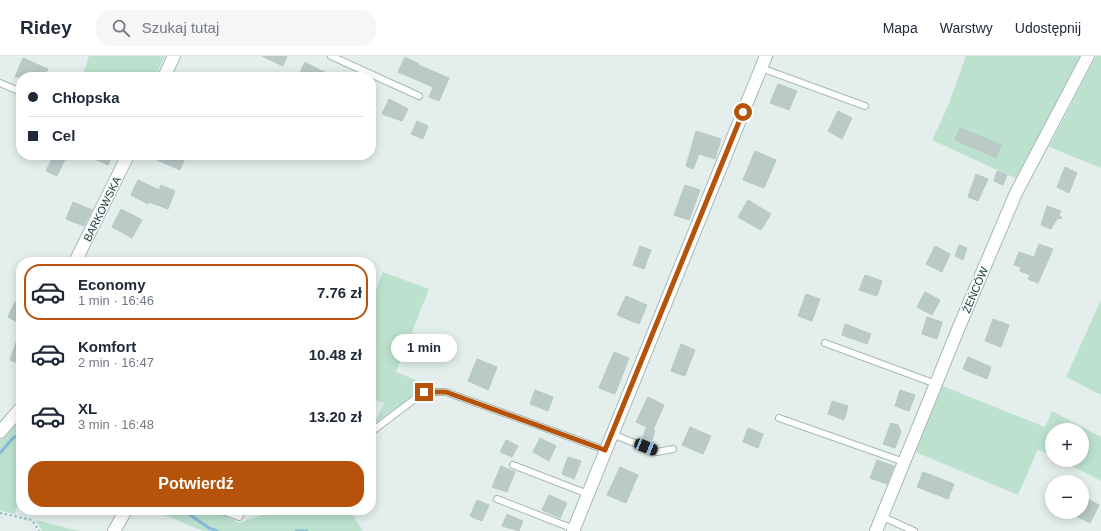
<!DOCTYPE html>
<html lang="pl">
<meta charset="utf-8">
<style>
:root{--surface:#fff;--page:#f6f6f7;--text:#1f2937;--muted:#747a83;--line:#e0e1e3;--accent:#b45309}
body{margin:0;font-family:Helvetica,sans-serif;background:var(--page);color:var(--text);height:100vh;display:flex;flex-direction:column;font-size:15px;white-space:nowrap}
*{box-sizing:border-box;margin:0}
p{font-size:13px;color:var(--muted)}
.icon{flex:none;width:22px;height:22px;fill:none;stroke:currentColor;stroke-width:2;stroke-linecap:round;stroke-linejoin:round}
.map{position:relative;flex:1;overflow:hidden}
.drawer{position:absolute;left:16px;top:201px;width:360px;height:258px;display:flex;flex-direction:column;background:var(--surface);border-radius:16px;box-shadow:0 2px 10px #0003}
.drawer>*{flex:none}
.hud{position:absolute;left:16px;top:16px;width:360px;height:88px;border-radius:16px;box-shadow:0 2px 10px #0003;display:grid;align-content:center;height:88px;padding:0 12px;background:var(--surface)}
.fabs{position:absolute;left:1045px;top:367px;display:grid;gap:8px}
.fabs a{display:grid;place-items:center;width:44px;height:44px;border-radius:50%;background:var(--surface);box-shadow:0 2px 10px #0003;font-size:20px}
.end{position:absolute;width:18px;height:18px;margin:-9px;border:5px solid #b45309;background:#fff;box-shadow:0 0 0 2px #fff}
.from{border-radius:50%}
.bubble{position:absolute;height:28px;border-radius:14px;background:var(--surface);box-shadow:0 2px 10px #0003;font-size:13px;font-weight:700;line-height:28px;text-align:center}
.car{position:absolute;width:12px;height:24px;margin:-12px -6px;border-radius:5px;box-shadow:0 0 3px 1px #0007;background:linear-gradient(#222 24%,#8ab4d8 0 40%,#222 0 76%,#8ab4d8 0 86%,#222 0)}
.hud b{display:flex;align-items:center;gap:14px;height:38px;font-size:15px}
.hud b+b{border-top:1px solid var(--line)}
.hud i{width:10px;height:10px;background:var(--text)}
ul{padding:7px 0 0;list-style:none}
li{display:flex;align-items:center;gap:12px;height:56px;margin:0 8px 6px;padding:0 4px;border:2px solid transparent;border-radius:16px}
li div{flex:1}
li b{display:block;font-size:15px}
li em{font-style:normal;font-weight:700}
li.on{border-color:var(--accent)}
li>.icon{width:36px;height:36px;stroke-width:1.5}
.action{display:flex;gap:8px;margin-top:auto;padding:8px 12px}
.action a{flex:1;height:46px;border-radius:16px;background:var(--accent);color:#fff;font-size:16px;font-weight:700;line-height:46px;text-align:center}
header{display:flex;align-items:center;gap:24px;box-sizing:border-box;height:56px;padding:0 20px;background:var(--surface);border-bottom:1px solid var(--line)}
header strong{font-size:19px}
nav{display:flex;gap:22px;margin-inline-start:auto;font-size:14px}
.search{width:280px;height:36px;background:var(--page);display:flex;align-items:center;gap:10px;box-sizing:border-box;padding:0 14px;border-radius:16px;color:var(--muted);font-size:15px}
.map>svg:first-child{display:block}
.green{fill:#bce2cf}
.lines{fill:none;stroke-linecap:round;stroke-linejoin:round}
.stream{stroke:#88b9d8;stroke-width:3}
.building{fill:#b9cac7;stroke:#b6c9c6}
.service-casing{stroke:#a6b8b6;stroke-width:8}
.minor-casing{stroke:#a6b8b6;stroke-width:14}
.path{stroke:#82b5b2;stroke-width:2;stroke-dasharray:2 3;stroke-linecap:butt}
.service{stroke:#fff;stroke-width:6}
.minor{stroke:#fff;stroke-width:12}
.route{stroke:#b45309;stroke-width:5}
.labels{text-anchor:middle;stroke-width:3;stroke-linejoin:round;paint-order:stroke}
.street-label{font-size:11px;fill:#214342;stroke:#f6fbf9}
</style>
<header>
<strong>Ridey</strong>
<div class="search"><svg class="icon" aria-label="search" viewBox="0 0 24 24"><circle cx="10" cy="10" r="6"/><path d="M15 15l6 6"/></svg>Szukaj tutaj</div>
<nav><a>Mapa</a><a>Warstwy</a><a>Udostępnij</a></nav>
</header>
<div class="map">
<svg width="1101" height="475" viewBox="0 0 1101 475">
<rect width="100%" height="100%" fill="#e4efed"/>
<!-- green -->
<g class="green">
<path d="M89,0h76l-10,21h-73z"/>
<path d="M966,0h115l-64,123 -85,-39 16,-34z"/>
<path d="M1096,0h5v112l-52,-21z"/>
<path d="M383,216l46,17 -33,83 32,13 -54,39 10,-21 -13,-5v-96z"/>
<path d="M1101,244v95l-35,-18z"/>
<path d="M940,329l105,42 7,-16 49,26v44l-41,-21h22v-30h-30v26l-14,-7 -20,46 -105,-44z"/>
<path d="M21,360v75l-6,23 -15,-3v-70z"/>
<path d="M153,454h60l26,13 37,-13h73l14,21h-160z"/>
<path d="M36,464l43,11h-37z"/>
</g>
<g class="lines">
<!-- stream -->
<g class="stream">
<path d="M0,397l13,-15 8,-4"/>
<path d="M183,454l26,18 8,3"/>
<path d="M296,475h11"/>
</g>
</g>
<!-- building -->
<g class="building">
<path d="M262,0h25l-4,10z"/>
<path d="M405,1l14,7 -1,1 31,13 -10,23 -10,-4 4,-9 -2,-2 -33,-14z"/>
<path d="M23,2l25,11 -4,8h-29z"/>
<path d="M305,6l13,7 18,8h-38z"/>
<path d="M778,28l19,7 -8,19 -19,-7z"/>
<path d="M389,43l19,10 -6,12 -20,-7z"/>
<path d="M838,55l14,7 -10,21 -14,-8z"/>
<path d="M417,65l11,5 -5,13 -12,-5z"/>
<path d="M960,72l41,17 -5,13 -41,-18z"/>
<path d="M696,75l25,8 -6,20 -16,-5 -6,15 -7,-3z"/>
<path d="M755,95l21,9 -12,28 -21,-8z"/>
<path d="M54,99h13l-10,21 -11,-5z"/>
<path d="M85,99h27l-4,10z"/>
<path d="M146,99h40l-6,15z"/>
<path d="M1065,111l12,6 -8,20 -12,-6z"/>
<path d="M997,115l10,4 -4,10 -9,-4z"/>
<path d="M976,118l12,5 -10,22 -10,-4z"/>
<path d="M138,124l21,10 2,-5 14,6 -7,18 -19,-7 -1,2 -17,-9z"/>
<path d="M685,129l15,5 -11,30 -15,-5z"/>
<path d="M748,144l23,14 -10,16 -23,-13z"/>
<path d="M73,146l19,8 -8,16 -18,-7z"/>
<path d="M1047,150l14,5 -2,4 3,3 -5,1 -6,10 -10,-4z"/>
<path d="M121,153l21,11 -10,18 -20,-11z"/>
<path d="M1039,188l14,5 -15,34 -10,-4 2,-4 -10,-4 1,-4 -7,-2 5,-13 15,5z"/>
<path d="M959,189l8,3 -4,12 -8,-4z"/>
<path d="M640,190l11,4 -7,19 -11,-4z"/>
<path d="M935,190l15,8 -8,18 -16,-8z"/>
<path d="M865,219l17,6 -5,15 -18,-6z"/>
<path d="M925,236l15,8 -8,15 -15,-8z"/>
<path d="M806,238l14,5 -8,22 -14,-5z"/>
<path d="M626,240l21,9 -8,19 -22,-9z"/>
<path d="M15,246l6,3v19l-13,-7z"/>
<path d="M927,261l15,5 -5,17 -15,-5z"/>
<path d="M993,263l16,6 -8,22 -16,-6z"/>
<path d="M845,268l26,10 -4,10 -25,-9z"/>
<path d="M20,275h1v33l-11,-4z"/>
<path d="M681,288l14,6 -10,26 -14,-5z"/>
<path d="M614,296l15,6 -14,36 -16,-6z"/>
<path d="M968,301l23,10 -4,12 -24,-10z"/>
<path d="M477,303l20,8 -9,23 -20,-9z"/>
<path d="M535,334l18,7 -5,14 -18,-7z"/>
<path d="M900,334l15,5 -6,16 -14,-5z"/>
<path d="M648,341l16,8 -11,25 -17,-8z"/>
<path d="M832,345l16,5 -4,14 -16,-6z"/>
<path d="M891,367l7,2 3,7 -6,16 -12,-4z"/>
<path d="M690,371l21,9 -8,18 -21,-9z"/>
<path d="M646,372l9,3 -3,9 -9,-3z"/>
<path d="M748,372l15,6 -5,14 -15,-6z"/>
<path d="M540,382l16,8 -7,15 -16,-9z"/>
<path d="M506,384l12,6 -6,11 -12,-5z"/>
<path d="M568,401l13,4 -7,18 -12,-5z"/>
<path d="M877,404l17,6 -7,18 -17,-6z"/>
<path d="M501,410l14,6 -8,20 -15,-5z"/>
<path d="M620,411l18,8 -12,28 -19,-8z"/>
<path d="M923,416l31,12 -6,15 -31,-12z"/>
<path d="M549,439l18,8 -7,15 -18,-8z"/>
<path d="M1082,440l17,9 -9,18 -22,-11h14z"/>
<path d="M477,444l12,5 -7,16 -12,-5z"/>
<path d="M507,458l16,7 -4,10 -17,-5z"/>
</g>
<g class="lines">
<defs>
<g id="service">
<path d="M331,0l88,40"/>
<path d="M761,12l104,38"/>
<path d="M0,27l21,9"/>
<path d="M825,287l111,41"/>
<path d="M779,362l125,44"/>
<path d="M371,376l53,-40h22l159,58"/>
<path d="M612,378l45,18 16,-3"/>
<path d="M513,409l75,29"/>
<path d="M497,443l77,30"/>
<path d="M220,454l19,7 3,-7"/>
<path d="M883,461l31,14"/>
</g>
<g id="minor">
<path d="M164,21l10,-21"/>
<path d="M75,206l53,-107"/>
<path d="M0,376l21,-24"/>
<path d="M114,475l12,-21"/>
<path d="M573,475l193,-475"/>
<path d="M876,475l83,-204 57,-134 72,-137"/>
</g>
</defs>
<!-- service casing -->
<use href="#service" class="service-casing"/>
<!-- minor casing -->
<use href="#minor" class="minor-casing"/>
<!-- path -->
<path class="path" d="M0,457l32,7 7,11"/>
<!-- service -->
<use href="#service" class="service"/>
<!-- minor -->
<use href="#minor" class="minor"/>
</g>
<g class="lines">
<!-- route -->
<path class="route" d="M424,336h22l159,58 138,-338"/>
</g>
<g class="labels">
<!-- street labels -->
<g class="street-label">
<text transform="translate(102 153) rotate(-64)" y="4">BARKOWSKA</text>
<text transform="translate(975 234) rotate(-67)" y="4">ŻEŃCÓW</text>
</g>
</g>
</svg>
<div class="fabs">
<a>+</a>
<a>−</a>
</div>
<i class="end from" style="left:743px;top:56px"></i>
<i class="end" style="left:424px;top:336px"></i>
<div class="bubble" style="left:391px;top:278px;width:66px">1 min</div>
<i class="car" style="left:646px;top:391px;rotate:112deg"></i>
<div class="hud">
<b><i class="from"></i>Chłopska</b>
<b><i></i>Cel</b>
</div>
<section class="drawer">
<ul>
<li class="on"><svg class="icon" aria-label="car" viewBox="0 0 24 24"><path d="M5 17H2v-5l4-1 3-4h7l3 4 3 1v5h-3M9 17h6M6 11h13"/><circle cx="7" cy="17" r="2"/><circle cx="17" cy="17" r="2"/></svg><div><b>Economy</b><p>1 min · 16:46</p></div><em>7.76 zł</em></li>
<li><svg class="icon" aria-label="car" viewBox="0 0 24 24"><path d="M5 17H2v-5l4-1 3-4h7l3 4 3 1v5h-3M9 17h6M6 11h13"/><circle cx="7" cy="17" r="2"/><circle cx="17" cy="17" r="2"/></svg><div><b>Komfort</b><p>2 min · 16:47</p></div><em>10.48 zł</em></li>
<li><svg class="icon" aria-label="car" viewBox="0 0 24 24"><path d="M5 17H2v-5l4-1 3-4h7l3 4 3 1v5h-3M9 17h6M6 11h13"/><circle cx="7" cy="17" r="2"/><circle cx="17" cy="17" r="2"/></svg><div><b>XL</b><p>3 min · 16:48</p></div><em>13.20 zł</em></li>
</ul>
<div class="action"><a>Potwierdź</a></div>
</section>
</div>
